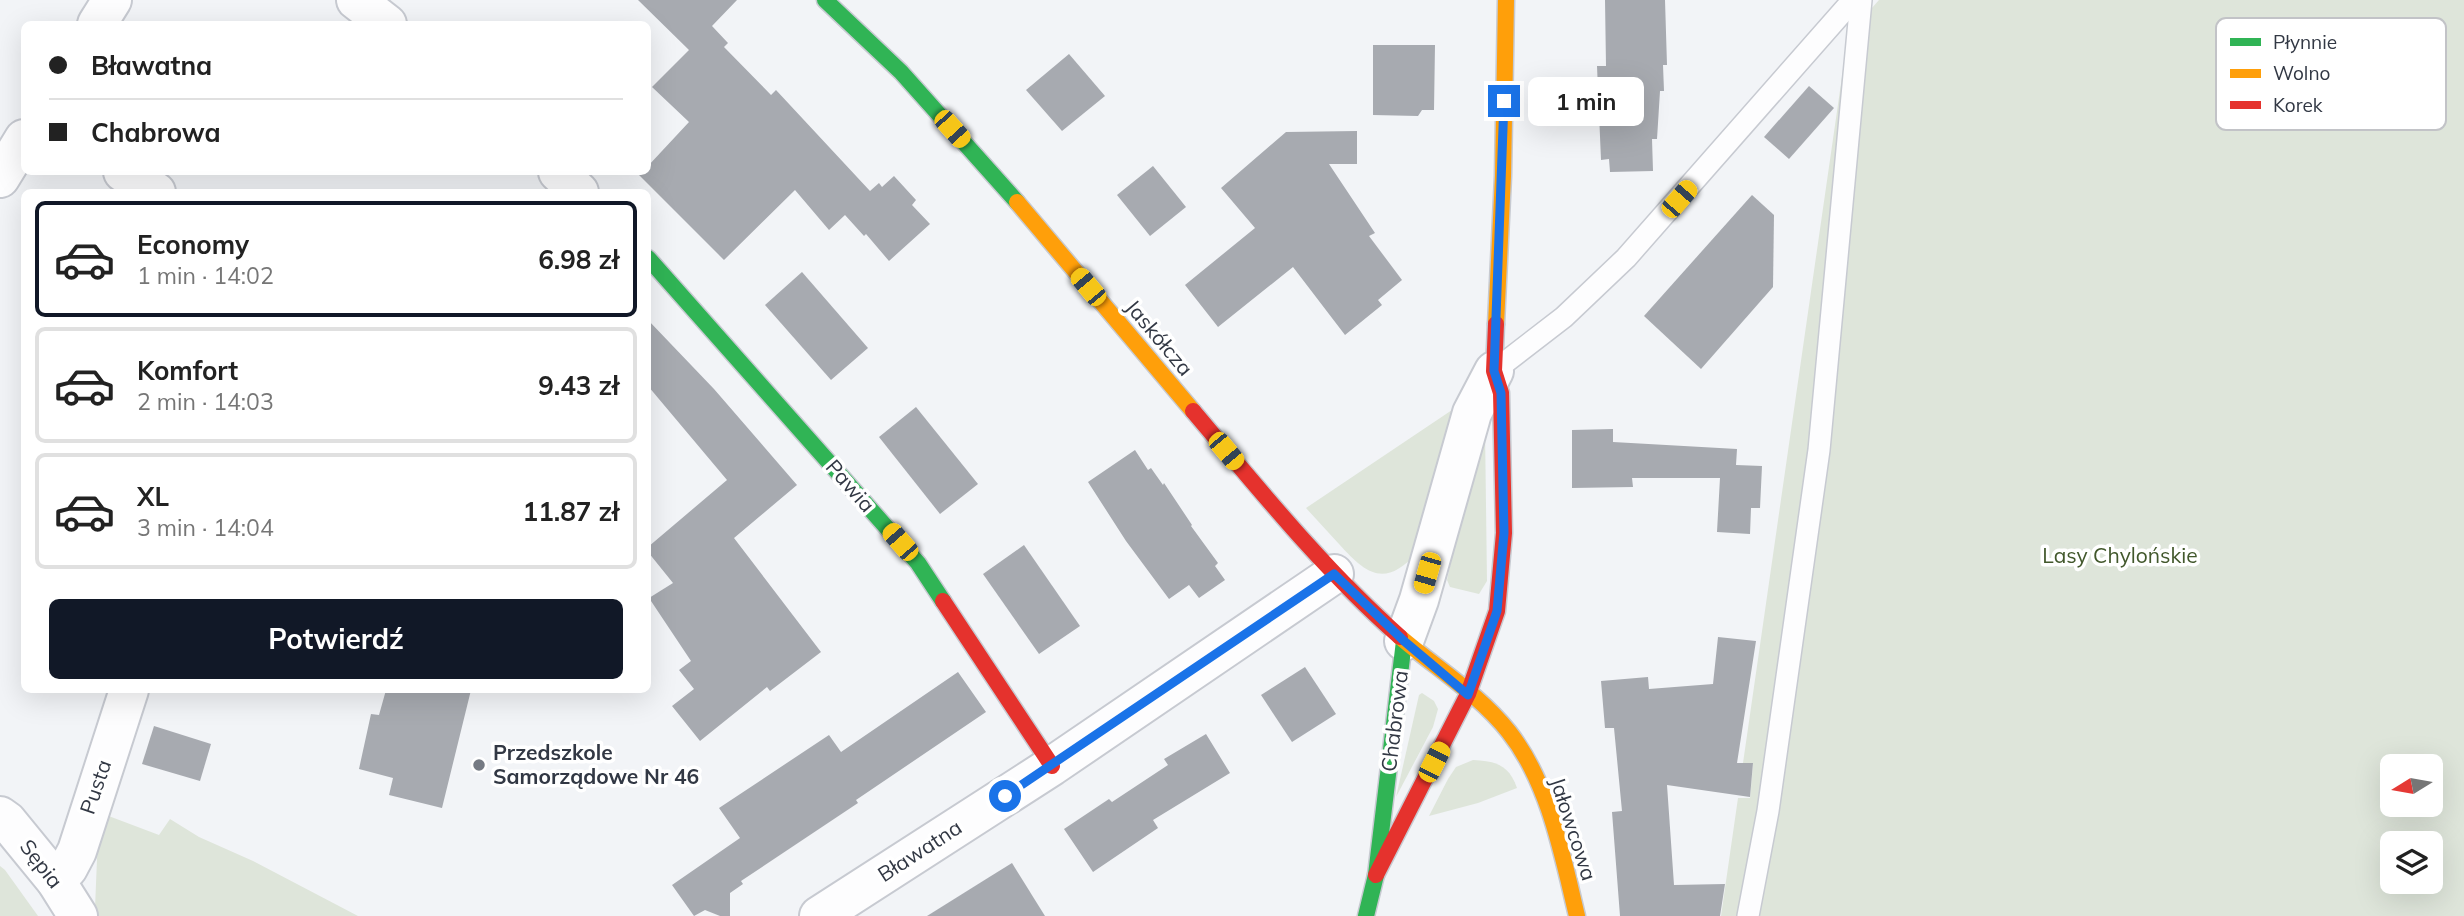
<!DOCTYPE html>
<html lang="pl">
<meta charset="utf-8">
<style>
:root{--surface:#fff;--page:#f6f6f6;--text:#222;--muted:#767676;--line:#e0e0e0;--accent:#111827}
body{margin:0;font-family:Mulish,sans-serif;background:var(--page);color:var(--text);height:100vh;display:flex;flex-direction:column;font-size:26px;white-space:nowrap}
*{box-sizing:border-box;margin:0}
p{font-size:23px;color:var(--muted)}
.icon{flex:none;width:38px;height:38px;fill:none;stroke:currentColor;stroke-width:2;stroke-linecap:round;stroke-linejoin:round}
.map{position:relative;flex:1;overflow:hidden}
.panel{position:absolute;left:21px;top:189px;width:630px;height:504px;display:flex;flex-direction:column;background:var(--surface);border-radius:10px;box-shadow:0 7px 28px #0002}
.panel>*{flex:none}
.top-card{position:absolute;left:21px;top:21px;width:630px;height:154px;border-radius:10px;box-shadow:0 7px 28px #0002;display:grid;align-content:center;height:154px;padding:0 28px;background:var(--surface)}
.needle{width:46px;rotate:259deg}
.fabs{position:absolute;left:2380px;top:754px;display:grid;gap:14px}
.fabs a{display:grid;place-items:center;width:63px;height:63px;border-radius:10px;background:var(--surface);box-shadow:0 7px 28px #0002;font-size:35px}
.end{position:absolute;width:32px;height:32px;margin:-16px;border:9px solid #1a73e8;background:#fff;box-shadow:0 0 0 4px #fff}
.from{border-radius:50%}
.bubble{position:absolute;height:49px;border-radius:10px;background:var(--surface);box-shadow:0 7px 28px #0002;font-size:23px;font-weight:700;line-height:49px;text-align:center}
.car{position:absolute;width:21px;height:42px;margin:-21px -10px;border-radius:9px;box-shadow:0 0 5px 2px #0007;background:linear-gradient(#f5c518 24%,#345 0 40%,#f5c518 0 76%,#345 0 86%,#f5c518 0)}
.top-card b{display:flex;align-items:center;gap:24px;height:66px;font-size:26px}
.top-card b+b{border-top:2px solid var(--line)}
.top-card i{width:18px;height:18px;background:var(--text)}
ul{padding:12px 0 0;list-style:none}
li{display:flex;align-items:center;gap:21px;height:116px;margin:0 14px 10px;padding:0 14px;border:4px solid var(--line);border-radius:10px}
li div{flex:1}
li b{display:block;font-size:26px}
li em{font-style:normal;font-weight:700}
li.active{border-color:var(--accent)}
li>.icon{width:63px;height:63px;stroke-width:1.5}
.cta{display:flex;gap:14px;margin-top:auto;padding:14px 28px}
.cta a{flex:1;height:80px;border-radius:10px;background:var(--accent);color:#fff;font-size:28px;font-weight:700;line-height:80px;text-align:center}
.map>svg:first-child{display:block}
.green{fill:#dee5da;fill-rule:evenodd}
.building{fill:#a7aab0}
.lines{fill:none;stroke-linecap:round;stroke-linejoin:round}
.lane-casing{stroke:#c7cad1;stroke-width:24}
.street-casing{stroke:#c7cad1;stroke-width:42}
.fast-casing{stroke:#c7cad1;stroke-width:19}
.slow-casing{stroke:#c7cad1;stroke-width:19}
.jam-casing{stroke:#c7cad1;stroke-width:19}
.lane{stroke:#fdfdfe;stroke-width:21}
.street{stroke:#fdfdfe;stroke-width:38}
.fast{stroke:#30b455;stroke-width:16}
.slow{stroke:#ff9f0a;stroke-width:16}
.jam{stroke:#e5322d;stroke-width:16}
.route{stroke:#1a73e8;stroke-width:9}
.poi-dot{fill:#757a83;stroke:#fff;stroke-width:2.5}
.labels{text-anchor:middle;stroke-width:7;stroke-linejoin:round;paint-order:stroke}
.street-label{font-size:21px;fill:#323844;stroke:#fff}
.park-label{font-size:21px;fill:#42582c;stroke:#fff}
.poi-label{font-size:21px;font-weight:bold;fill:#323844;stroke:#fff;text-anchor:start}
.key{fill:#fff;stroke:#c2c3c7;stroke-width:2}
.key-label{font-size:19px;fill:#323844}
</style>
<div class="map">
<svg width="2464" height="916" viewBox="0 0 2464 916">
<rect width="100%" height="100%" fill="#f2f4f7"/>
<!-- green -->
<g class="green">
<path d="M1879,0h585v916h-743l17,-118h12l3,-34 -10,-1 105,-728zM2392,766h39v39h-39zM2392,844h39v38h-39z"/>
<path d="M1455,408l-37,144c-33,36 -51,23 -79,-8 -11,-12 -22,-24 -33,-36z"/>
<path d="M1480,429h5l2,152 -8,13 -29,-7 -3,-7z"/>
<path d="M1422,693l12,8 4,8 -5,18 -37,70 23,-102z"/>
<path d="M1473,760c23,1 36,5 44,28l-39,15 -49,13 19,-37 8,-12z"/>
<path d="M106,815l53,20 11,-16 29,18 54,24 105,55h-259l-4,-8 3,-73z"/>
<path d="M0,866l5,4 33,46h-38z"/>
</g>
<!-- building -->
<g class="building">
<path d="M638,0h99l-25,26 16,17 -4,4 47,48 5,-5 94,101 9,-8 3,4 12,-11 22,24 -4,5 18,19 -41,37 -23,-27 -2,2 -19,-21 -16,15 -34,-40 -71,70 -85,-85 3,-3h6v-6l41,-44 -37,-35 37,-37z"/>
<path d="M1605,0h60l2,65h-4l1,26h-4l-3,48h-5l1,32 -43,1 -1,-13 -8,1 -4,-94h9z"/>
<path d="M1373,45h62l-1,65h-12l-4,6 -45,-1z"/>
<path d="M1069,54l36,42 -43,35 -36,-41z"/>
<path d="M1809,86l25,22 -45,51 -25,-22z"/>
<path d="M1357,131v33h-28l46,69 -6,3 33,44 -24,20 4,5 -37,30 -52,-68 -75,60 -33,-42 70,-57 -34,-40 65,-56z"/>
<path d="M1153,166l33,41 -36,29 -33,-41z"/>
<path d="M1752,195l22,20 -1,72 -72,82 -57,-53z"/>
<path d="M802,272l66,76 -37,32 -66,-75z"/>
<path d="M648,320l66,69 83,96 -63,53 87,114 -51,39 -3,-4 -67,54 -28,-35 22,-17 -15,-19 12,-9 -42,-63 24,-15 -25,-31v-5l79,-67 -79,-94z"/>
<path d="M916,407l62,77 -38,30 -61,-77z"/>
<path d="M1613,429v13l124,7 -1,16 26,1 -2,42h-9l-1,26 -33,-2 3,-54h-88l1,9 -61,1v-58z"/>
<path d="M1135,450l13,20 3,-2 12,17 1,-2 28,42 -1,1 27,37 -3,3 10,14 -26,18 -10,-13 -20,14 -43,-58 -38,-59z"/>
<path d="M1024,545l56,81 -41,28 -56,-80z"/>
<path d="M1718,637l38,4 -19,122h16l-3,34 -83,-12 7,100 51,-1 -5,32h-100l-8,-104 10,-1 -8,-83h-9l-4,-47 47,-4 1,12 64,-5z"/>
<path d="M1305,667l31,47 -44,28 -31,-47z"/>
<path d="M958,672l28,40 -130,88 2,3 -117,78 2,3 -13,9v23h-10l-15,-6 -11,6 -22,-31 68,-47 -21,-30 110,-73 12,17z"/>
<path d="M386,690h85l-29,118 -53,-13 4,-17 -34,-9 12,-55 8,1z"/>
<path d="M154,726l57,18 -11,37 -58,-17z"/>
<path d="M1206,734l24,39 -77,47 5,8 -65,44 -29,-43 45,-30 3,3 56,-37 -4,-6z"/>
<path d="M1012,863l33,53h-118l64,-40z"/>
</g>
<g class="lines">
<defs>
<g id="lane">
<path d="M1494,371l70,-54 62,-59 227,-258"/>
<path d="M1748,916l20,-105 51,-361 42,-450"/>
</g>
<g id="street">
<path d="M356,0l31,24"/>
<path d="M97,24l15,-24"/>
<path d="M123,172l33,20"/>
<path d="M558,172l21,20"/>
<path d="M0,178l24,-39"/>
<path d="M1404,641l15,-41 53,-187 22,-42"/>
<path d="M0,816l7,5 49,60 22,35"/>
<path d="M56,881l12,-13 9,-17 52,-161"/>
<path d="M819,916l233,-150 282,-192"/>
</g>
<g id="fast">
<path d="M825,0l76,72 116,130"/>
<path d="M648,258l270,305 25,38"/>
<path d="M1366,916l10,-41 28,-234"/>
</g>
<g id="slow">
<path d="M1017,202l176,209"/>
<path d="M1496,324l7,-148 3,-176"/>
<path d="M1400,637c36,31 79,57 109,95 40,51 53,122 68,184"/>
</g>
<g id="jam">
<path d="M1193,411c66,78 130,158 207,226"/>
<path d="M943,601l109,165"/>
<path d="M1376,875l92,-181 29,-83 7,-78 -3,-140 -7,-22 2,-47"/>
</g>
</defs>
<!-- lane casing -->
<use href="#lane" class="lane-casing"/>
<!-- street casing -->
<use href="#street" class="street-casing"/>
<!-- fast casing -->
<use href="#fast" class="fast-casing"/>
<!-- slow casing -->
<use href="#slow" class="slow-casing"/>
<!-- jam casing -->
<use href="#jam" class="jam-casing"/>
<!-- lane -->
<use href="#lane" class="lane"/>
<!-- street -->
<use href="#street" class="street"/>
<!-- fast -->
<use href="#fast" class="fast"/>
<!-- slow -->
<use href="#slow" class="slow"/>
<!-- jam -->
<use href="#jam" class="jam"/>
</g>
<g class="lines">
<!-- route -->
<path class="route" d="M1005,796l329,-222 70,67 64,54 29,-84 7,-78 -3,-140 -7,-22 10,-270"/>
</g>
<!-- markers -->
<circle class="poi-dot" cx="479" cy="765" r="7"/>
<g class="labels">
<!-- street labels -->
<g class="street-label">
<text transform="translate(1159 338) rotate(50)" y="7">Jaskółcza</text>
<text transform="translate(850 486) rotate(49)" y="7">Pawia</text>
<text transform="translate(1395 721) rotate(-83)" y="7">Chabrowa</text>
<text transform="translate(96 787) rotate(-71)" y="7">Pusta</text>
<text transform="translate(1573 829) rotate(72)" y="7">Jałowcowa</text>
<text transform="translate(920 851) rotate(-33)" y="7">Bławatna</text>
<text transform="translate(41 864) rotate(52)" y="7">Sępia</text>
</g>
<!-- park labels -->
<g class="park-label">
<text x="2120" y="563">Lasy Chylońskie</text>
</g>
<!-- poi labels -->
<g class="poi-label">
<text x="493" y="760">Przedszkole<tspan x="493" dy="24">Samorządowe Nr 46</tspan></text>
</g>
</g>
<!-- legend -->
<rect x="2216" y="18" width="230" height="112" rx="10" class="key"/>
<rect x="2230" y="38" width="31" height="8" fill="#30b455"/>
<rect x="2230" y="69" width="31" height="9" fill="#ff9f0a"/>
<rect x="2230" y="101" width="31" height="8" fill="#e5322d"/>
<g class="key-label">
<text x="2273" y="49">Płynnie</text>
<text x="2273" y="80">Wolno</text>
<text x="2273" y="112">Korek</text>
</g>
</svg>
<div class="fabs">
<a><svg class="needle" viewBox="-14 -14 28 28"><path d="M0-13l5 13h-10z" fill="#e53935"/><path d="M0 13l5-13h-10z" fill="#767676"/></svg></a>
<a><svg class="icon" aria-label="layers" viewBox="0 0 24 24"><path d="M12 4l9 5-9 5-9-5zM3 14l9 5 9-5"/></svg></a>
</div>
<i class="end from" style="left:1005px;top:796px"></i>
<i class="end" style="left:1504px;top:101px"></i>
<div class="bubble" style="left:1528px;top:77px;width:116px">1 min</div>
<i class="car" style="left:952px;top:129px;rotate:138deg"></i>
<i class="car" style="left:1679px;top:199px;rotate:41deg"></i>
<i class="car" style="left:1088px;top:287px;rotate:320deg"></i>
<i class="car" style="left:1226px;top:451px;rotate:140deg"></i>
<i class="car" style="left:900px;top:542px;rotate:319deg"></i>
<i class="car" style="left:1427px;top:573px;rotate:196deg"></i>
<i class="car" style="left:1434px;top:762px;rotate:27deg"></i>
<div class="top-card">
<b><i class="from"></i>Bławatna</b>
<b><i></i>Chabrowa</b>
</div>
<section class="panel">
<ul>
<li class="active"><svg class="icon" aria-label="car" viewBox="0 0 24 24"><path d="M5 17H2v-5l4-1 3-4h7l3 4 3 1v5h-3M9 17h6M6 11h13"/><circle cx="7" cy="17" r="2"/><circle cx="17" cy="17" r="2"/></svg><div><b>Economy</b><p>1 min · 14:02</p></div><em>6.98 zł</em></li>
<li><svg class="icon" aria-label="car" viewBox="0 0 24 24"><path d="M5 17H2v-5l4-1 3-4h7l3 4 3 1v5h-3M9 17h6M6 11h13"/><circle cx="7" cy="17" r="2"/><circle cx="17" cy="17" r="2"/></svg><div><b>Komfort</b><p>2 min · 14:03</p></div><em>9.43 zł</em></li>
<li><svg class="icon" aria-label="car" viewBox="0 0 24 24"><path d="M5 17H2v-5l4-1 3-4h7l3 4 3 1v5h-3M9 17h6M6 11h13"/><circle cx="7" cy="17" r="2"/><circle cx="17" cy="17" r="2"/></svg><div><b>XL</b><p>3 min · 14:04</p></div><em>11.87 zł</em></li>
</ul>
<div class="cta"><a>Potwierdź</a></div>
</section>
</div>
